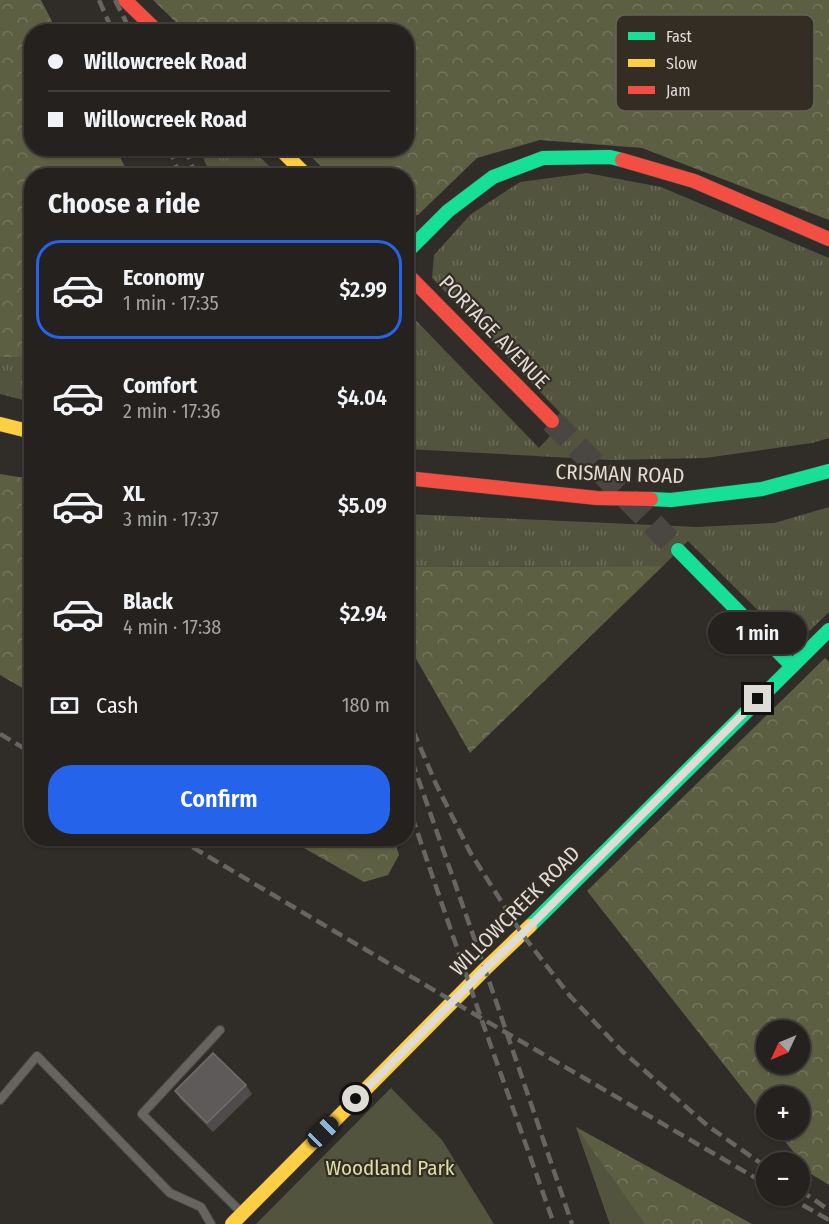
<!DOCTYPE html>
<meta charset="utf-8">
<style>
:root{--surface:#24211e;--page:#302e2b;--text:#f1f3f6;--muted:#a3a3a4;--line:#413e3c;--accent:#2563eb}
body{margin:0;font-family:"Fira Sans Condensed",sans-serif;background:var(--page);color:var(--text);height:100vh;display:flex;flex-direction:column;font-size:22px;white-space:nowrap}
*{box-sizing:border-box;margin:0}
p{font-size:20px;color:var(--muted)}
.icon{flex:none;width:33px;height:33px;fill:none;stroke:currentColor;stroke-width:2;stroke-linecap:round;stroke-linejoin:round}
.map{position:relative;flex:1;overflow:hidden}
.sheet{position:absolute;left:24px;top:168px;width:390px;height:678px;display:flex;flex-direction:column;background:var(--surface);border-radius:24px;box-shadow:0 2px 4px #0004,0 0 0 2px var(--line)}
.sheet>*{flex:none}
.hud{position:absolute;left:24px;top:24px;width:390px;height:132px;border-radius:24px;box-shadow:0 2px 4px #0004,0 0 0 2px var(--line);display:grid;align-content:center;height:132px;padding:0 24px;background:var(--surface)}
.needle{width:39px;rotate:226deg}
.buttons{position:absolute;left:756px;top:1020px;display:grid;gap:12px}
.buttons a{display:grid;place-items:center;width:54px;height:54px;border-radius:50%;background:var(--surface);box-shadow:0 2px 4px #0004,0 0 0 2px var(--line);font-size:30px}
.end{position:absolute;width:27px;height:27px;margin:-14px;border:8px solid #dfdbd5;background:#111;box-shadow:0 0 0 3px #111}
.from{border-radius:50%}
.bubble{position:absolute;height:42px;border-radius:21px;background:var(--surface);box-shadow:0 2px 4px #0004,0 0 0 2px var(--line);font-size:20px;font-weight:600;line-height:42px;text-align:center}
.car{position:absolute;width:18px;height:36px;margin:-18px -9px;border-radius:8px;box-shadow:0 0 4px 2px #0007;background:linear-gradient(#222 24%,#8ab4d8 0 40%,#222 0 76%,#8ab4d8 0 86%,#222 0)}
.hud b{display:flex;align-items:center;gap:21px;height:57px;font-size:22px}
.hud b+b{border-top:2px solid var(--line)}
.hud i{width:15px;height:15px;background:var(--text)}
ul{padding:0;list-style:none}
li{display:flex;align-items:center;gap:18px;height:99px;margin:0 12px 9px;padding:0 12px;border:3px solid transparent;border-radius:24px}
li div{flex:1}
li b{display:block;font-size:22px}
li em{font-style:normal;font-weight:600}
li.selected{border-color:var(--accent)}
li>.icon{width:54px;height:54px;stroke-width:1.5}
h2{padding:0 24px;font-size:27px;line-height:72px}
.pay{display:flex;align-items:center;gap:15px;height:66px;padding:0 24px;font-size:22px}
.pay p{margin-inline-start:auto}
.primary-button{display:flex;gap:12px;margin-top:auto;padding:12px 24px}
.primary-button a{flex:1;height:69px;border-radius:24px;background:var(--accent);color:#fff;font-size:24px;font-weight:600;line-height:69px;text-align:center}
.map>svg:first-child{display:block}
.grass{fill:url(#grass-tufts)}
.forest{fill:url(#forest-crowns);fill-rule:evenodd}
.park{fill:#52543d}
.lines{fill:none;stroke-linecap:round;stroke-linejoin:round}
.secondary-tunnel{stroke:#4a4642;stroke-width:24;stroke-dasharray:24 12;stroke-linecap:butt}
.lane-casing{stroke:#4c4844;stroke-width:10}
.fast-casing{stroke:#4c4844;stroke-width:15}
.slow-casing{stroke:#4c4844;stroke-width:15}
.jam-casing{stroke:#4c4844;stroke-width:15}
.lane{stroke:#666461;stroke-width:8}
.fast{stroke:#16e098;stroke-width:14}
.slow{stroke:#ffcf43;stroke-width:14}
.jam{stroke:#f24e42;stroke-width:14}
.rail{stroke:#676562;stroke-width:4.5;stroke-dasharray:12 6;stroke-linecap:butt}
.wall{fill:#4f4b4a}
.building{fill:#5e5a59;stroke:#726e6d;stroke-width:1.5}
.route{stroke:#dfdbd5;stroke-width:8}
.labels{text-anchor:middle;stroke-width:4.5;stroke-linejoin:round;paint-order:stroke}
.street-label{font-size:21px;fill:#dfdbd5;stroke:#332d24}
.park-label{font-size:21px;fill:#d8e0a3;stroke:#332d24}
.key{fill:#332d24;stroke:#676159;stroke-width:1.5}
.key-label{font-size:16px;fill:#dfdbd5}
</style>
<div class="map">
<svg width="829" height="1224" viewBox="0 0 829 1224">
<defs>
<pattern id="grass-tufts" width="24" height="20" patternUnits="userSpaceOnUse" patternTransform="scale(1.5)"><rect width="24" height="20" fill="#52543d"/><path d="M3 7l-1-3M5 7V3M7 7l1-3M15 17l-1-3M17 17v-4M19 17l1-3" fill="none" stroke="#6a6c58"/></pattern>
<pattern id="forest-crowns" width="20" height="18" patternUnits="userSpaceOnUse" patternTransform="scale(1.5)"><rect width="20" height="18" fill="#5c5f42"/><path d="M2 6a3 3 0 1 1 6 0M12 15a3 3 0 1 1 6 0" fill="none" stroke="#73755c"/></pattern>
</defs>
<rect width="100%" height="100%" fill="#302c28"/>
<!-- grass -->
<g class="grass">
<path d="M200,149h52l26,26h-68z"/>
<path d="M587,173l74,14 168,71v180l-17,5 -107,15 -95,2 -203,-11 -1,-139 133,138 27,-29 -134,-141 2,-23 37,-41 49,-32z"/>
<path d="M0,357l31,1v44l-31,-8z"/>
<path d="M829,507v105l-35,34 -106,-105 -25,25 -256,1v-53l290,13 77,-4z"/>
</g>
<!-- forest -->
<g class="forest">
<path d="M0,0h41l16,31 -25,1v116l84,1 13,26 -97,1 -1,182 -31,-1z"/>
<path d="M153,0h676v220l-187,-72 -102,-8 -63,18 -59,57 -11,2 -1,-41 -76,-1 -27,-26 103,-1v-116l-221,-1z"/>
<path d="M0,474l31,5v214l-31,-18z"/>
<path d="M663,566l-193,187 -63,-110v-76z"/>
<path d="M825,658l4,4v523l-18,-11 -35,-44h24v-34h-34v22l-179,-227zM766,1030h34v34h-34z"/>
<path d="M288,839h106l5,16 -11,20 -24,7z"/>
<path d="M576,1127l176,97h-142z"/>
</g>
<!-- park -->
<g class="park">
<path d="M391,1088l51,52 52,84h-238z"/>
<path d="M576,1127l69,97h-35z"/>
</g>
<g class="lines">
<!-- secondary-tunnel -->
<path class="secondary-tunnel" d="M552,421l126,129"/>
<defs>
<g id="lane">
<path d="M220,1030l-78,84 100,99"/>
<path d="M0,1100l37,-44 133,137 31,14 10,17"/>
</g>
<g id="fast">
<path d="M406,253l42,-42 45,-34 50,-19 67,-1 12,3"/>
<path d="M651,499l20,1 91,-11 67,-18"/>
<path d="M678,550l114,116"/>
<path d="M530,926l299,-296"/>
</g>
<g id="slow">
<path d="M279,148l28,28"/>
<path d="M0,424l32,8"/>
<path d="M232,1224l253,-255 45,-43"/>
</g>
<g id="jam">
<path d="M125,0l33,32"/>
<path d="M622,160l72,21 135,58"/>
<path d="M406,273l146,148"/>
<path d="M406,478l191,20 54,1"/>
</g>
</defs>
<!-- lane casing -->
<use href="#lane" class="lane-casing"/>
<!-- fast casing -->
<use href="#fast" class="fast-casing"/>
<!-- slow casing -->
<use href="#slow" class="slow-casing"/>
<!-- jam casing -->
<use href="#jam" class="jam-casing"/>
<!-- lane -->
<use href="#lane" class="lane"/>
<!-- fast -->
<use href="#fast" class="fast"/>
<!-- slow -->
<use href="#slow" class="slow"/>
<!-- jam -->
<use href="#jam" class="jam"/>
<!-- rail -->
<g class="rail">
<path d="M99,0l14,32"/>
<path d="M115,0l16,32"/>
<path d="M169,148l11,28"/>
<path d="M185,148l11,28"/>
<path d="M406,714l30,70 34,68 52,82 48,62 52,55 86,75 58,41"/>
<path d="M0,734l32,19"/>
<path d="M406,744l79,225 87,255"/>
<path d="M406,799l75,219 73,206"/>
<path d="M177,838l304,180 285,166"/>
<path d="M800,1190l29,20"/>
<path d="M787,1196l42,24"/>
</g>
</g>
<!-- wall -->
<path class="wall" d="M246,1085l6,9 -39,38 -32,-32 -6,-9z"/>
<!-- building -->
<path class="building" d="M213,1053l33,32 -39,38 -32,-32z"/>
<g class="lines">
<!-- route -->
<path class="route" d="M356,1099l129,-130 37,-35 236,-235"/>
</g>
<g class="labels">
<!-- street labels -->
<g class="street-label">
<text transform="translate(494 332) rotate(46)" y="7">PORTAGE AVENUE</text>
<text transform="translate(620 474) rotate(2)" y="7">CRISMAN ROAD</text>
<text transform="translate(515 911) rotate(-45)" y="7">WILLOWCREEK ROAD</text>
</g>
<!-- park labels -->
<g class="park-label">
<text x="390" y="1175">Woodland Park</text>
</g>
</g>
<!-- legend -->
<rect x="616" y="15" width="198" height="96" rx="9" class="key"/>
<rect x="628" y="32" width="27" height="8" fill="#16e098"/>
<rect x="628" y="59" width="27" height="8" fill="#ffcf43"/>
<rect x="628" y="86" width="27" height="8" fill="#f24e42"/>
<g class="key-label">
<text x="666" y="42">Fast</text>
<text x="666" y="69">Slow</text>
<text x="666" y="96">Jam</text>
</g>
</svg>
<div class="buttons">
<a><svg class="needle" viewBox="-14 -14 28 28"><path d="M0-13l5 13h-10z" fill="#e53935"/><path d="M0 13l5-13h-10z" fill="#a3a3a4"/></svg></a>
<a>+</a>
<a>−</a>
</div>
<i class="end from" style="left:356px;top:1099px"></i>
<i class="end" style="left:758px;top:699px"></i>
<div class="bubble" style="left:708px;top:612px;width:99px">1 min</div>
<i class="car" style="left:323px;top:1132px;rotate:45deg"></i>
<div class="hud">
<b><i class="from"></i>Willowcreek Road</b>
<b><i></i>Willowcreek Road</b>
</div>
<section class="sheet">
<h2>Choose a ride</h2>
<ul>
<li class="selected"><svg class="icon" aria-label="car" viewBox="0 0 24 24"><path d="M5 17H2v-5l4-1 3-4h7l3 4 3 1v5h-3M9 17h6M6 11h13"/><circle cx="7" cy="17" r="2"/><circle cx="17" cy="17" r="2"/></svg><div><b>Economy</b><p>1 min · 17:35</p></div><em>$2.99</em></li>
<li><svg class="icon" aria-label="car" viewBox="0 0 24 24"><path d="M5 17H2v-5l4-1 3-4h7l3 4 3 1v5h-3M9 17h6M6 11h13"/><circle cx="7" cy="17" r="2"/><circle cx="17" cy="17" r="2"/></svg><div><b>Comfort</b><p>2 min · 17:36</p></div><em>$4.04</em></li>
<li><svg class="icon" aria-label="car" viewBox="0 0 24 24"><path d="M5 17H2v-5l4-1 3-4h7l3 4 3 1v5h-3M9 17h6M6 11h13"/><circle cx="7" cy="17" r="2"/><circle cx="17" cy="17" r="2"/></svg><div><b>XL</b><p>3 min · 17:37</p></div><em>$5.09</em></li>
<li><svg class="icon" aria-label="car" viewBox="0 0 24 24"><path d="M5 17H2v-5l4-1 3-4h7l3 4 3 1v5h-3M9 17h6M6 11h13"/><circle cx="7" cy="17" r="2"/><circle cx="17" cy="17" r="2"/></svg><div><b>Black</b><p>4 min · 17:38</p></div><em>$2.94</em></li>
</ul>
<div class="pay"><svg class="icon" aria-label="cash" viewBox="0 0 24 24"><path d="M3 7h18v10H3z"/><circle cx="12" cy="12" r="2"/></svg>Cash<p>180 m</p></div>
<div class="primary-button"><a>Confirm</a></div>
</section>
</div>
